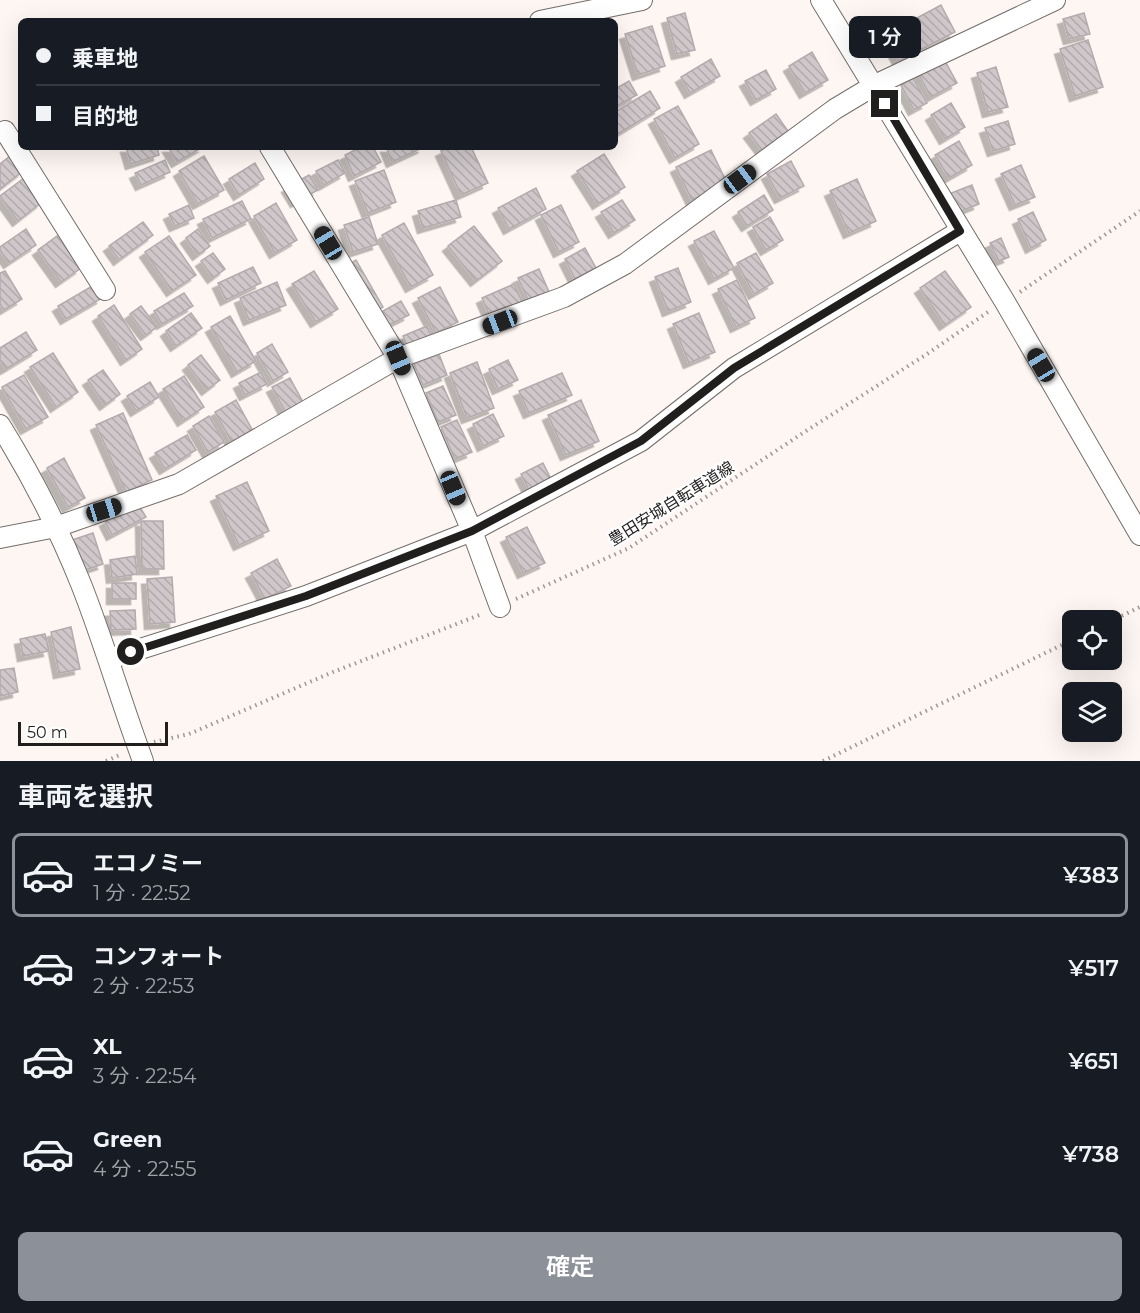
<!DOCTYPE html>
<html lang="ja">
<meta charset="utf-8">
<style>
:root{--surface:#171b24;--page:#242831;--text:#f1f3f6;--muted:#9ea1a6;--line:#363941;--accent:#8c9099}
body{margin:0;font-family:Montserrat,"Noto Sans JP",sans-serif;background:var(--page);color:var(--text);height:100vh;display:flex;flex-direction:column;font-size:22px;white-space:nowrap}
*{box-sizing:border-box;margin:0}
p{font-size:20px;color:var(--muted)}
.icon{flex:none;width:33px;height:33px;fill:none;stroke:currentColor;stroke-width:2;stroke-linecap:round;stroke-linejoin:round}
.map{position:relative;height:761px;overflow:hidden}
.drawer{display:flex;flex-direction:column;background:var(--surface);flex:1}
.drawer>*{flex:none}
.top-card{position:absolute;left:18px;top:18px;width:600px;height:132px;border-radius:9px;box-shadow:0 6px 24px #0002;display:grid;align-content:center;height:132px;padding:0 18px;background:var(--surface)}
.controls{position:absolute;left:1062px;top:610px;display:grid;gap:12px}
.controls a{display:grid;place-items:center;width:60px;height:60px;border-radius:9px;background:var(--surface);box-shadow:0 6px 24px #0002;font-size:30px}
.scale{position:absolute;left:18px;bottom:15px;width:150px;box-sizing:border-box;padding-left:6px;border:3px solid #211f1e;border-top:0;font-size:16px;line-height:21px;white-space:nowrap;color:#211f1e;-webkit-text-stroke:4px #fff;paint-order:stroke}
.end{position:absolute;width:27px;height:27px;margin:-14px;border:8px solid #211f1e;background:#fff;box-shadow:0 0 0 3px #fff}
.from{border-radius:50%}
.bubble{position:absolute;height:42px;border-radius:9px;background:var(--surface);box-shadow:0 6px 24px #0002;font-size:20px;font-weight:600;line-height:42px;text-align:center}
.car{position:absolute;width:18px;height:36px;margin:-18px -9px;border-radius:8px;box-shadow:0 0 4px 2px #0007;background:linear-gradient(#222 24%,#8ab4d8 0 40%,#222 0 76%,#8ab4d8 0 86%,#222 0)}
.top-card b{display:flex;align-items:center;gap:21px;height:57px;font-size:22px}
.top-card b+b{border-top:2px solid var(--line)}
.top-card i{width:15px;height:15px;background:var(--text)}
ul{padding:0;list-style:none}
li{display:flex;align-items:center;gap:18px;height:84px;margin:0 12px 9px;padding:0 6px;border:3px solid transparent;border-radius:9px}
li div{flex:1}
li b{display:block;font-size:22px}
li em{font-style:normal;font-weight:600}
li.selected{border-color:var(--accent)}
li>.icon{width:54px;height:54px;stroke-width:1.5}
h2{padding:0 18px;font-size:27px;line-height:72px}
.primary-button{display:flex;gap:12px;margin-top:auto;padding:12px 18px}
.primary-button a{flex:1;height:69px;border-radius:9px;background:var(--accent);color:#fff;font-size:24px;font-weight:600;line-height:69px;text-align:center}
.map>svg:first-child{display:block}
.building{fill:url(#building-back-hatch);stroke:#b3abae;stroke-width:1.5;filter:url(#shadow)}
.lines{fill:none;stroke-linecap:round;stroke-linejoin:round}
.minor-casing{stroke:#746e6a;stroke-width:22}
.path{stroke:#9d9895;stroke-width:4;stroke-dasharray:1.5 4.5;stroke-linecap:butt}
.minor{stroke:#fff;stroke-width:20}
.route{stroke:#211f1e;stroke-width:8}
.labels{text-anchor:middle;stroke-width:4.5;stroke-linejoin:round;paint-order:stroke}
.street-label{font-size:16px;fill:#211f1e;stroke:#fff}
</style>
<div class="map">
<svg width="1140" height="761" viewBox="0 0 1140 761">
<defs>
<pattern id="building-back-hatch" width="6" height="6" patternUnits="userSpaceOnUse" patternTransform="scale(1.5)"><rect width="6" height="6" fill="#cfc7c9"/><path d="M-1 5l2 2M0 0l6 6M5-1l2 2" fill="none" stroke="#b1aaac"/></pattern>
<filter id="shadow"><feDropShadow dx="-5.5" dy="5.5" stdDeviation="0" flood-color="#0004"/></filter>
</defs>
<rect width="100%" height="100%" fill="#fef6f2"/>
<!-- building -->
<g class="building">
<path d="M941,5l14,27 -56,29 -14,-26z"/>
<path d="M685,13l10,37 -18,4 -10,-36z"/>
<path d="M1084,13l6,21 -21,5 -6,-20z"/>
<path d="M652,26l13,40 -27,9 -13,-41z"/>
<path d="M1088,40l15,47 -28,9 -15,-47z"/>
<path d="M812,52l16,28 -23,13 -16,-27z"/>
<path d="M711,59l9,17 -30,17 -9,-16z"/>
<path d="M944,59l13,24 -26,14 -13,-24z"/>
<path d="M996,67l12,40 -20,5 -11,-39z"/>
<path d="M766,70l10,19 -20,11 -11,-19z"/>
<path d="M913,78l14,25 -13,7 -13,-25z"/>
<path d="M629,81l8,14 -22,12v-18z"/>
<path d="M650,91l10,17 -42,26 -3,-6v-16z"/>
<path d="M951,103l14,24 -20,12 -14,-24z"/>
<path d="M678,106l21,38 -24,14 -21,-39z"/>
<path d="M776,114l12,17 -26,19 -13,-17z"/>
<path d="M1008,121l7,23 -22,7 -8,-23z"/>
<path d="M959,141l13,24 -23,13 -14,-23z"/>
<path d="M126,147h31l2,8 -28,9z"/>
<path d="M168,147h35l-26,15z"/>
<path d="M361,147h12l8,15 -27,14 -9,-21z"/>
<path d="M386,147h38l-32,15z"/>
<path d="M449,147h22l17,36 -27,12 -20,-44z"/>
<path d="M711,150l16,33 -35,17 -16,-33z"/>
<path d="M604,154l21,33 -27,17 -21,-33z"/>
<path d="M11,155l12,16 -23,18v-25z"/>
<path d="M204,156l20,34 -26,14 -19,-33z"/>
<path d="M165,160l5,12 -29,13 -6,-12z"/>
<path d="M338,160l7,13 -21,12 -8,-14z"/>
<path d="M791,161l13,25 -24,12 -13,-24z"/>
<path d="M255,163l9,16 -25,16 -10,-16z"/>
<path d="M1021,165l14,32 -20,8 -14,-31z"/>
<path d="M384,170l12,32 -28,11 -13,-32z"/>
<path d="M309,175l9,15 -22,12 -9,-15z"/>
<path d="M24,178l18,24 -24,19 -18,-25z"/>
<path d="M857,179l19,42 -27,12 -19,-42z"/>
<path d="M972,185l7,19 -23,9 -7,-19z"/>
<path d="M536,188l10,21 -37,20 -11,-21z"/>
<path d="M764,195l9,15 -26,16 -9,-14z"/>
<path d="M456,200l5,17 -38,11 -5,-17z"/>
<path d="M622,200l13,20 -21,13 -13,-21z"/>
<path d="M242,201l9,18 -39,19 -9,-19z"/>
<path d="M276,203l21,37 -22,13 -21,-37z"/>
<path d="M189,205l5,13 -19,8 -6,-12z"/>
<path d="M561,205l18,37 -20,10 -18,-37z"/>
<path d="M1033,212l13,28 -15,8 -13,-29z"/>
<path d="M369,217l9,27 -25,8 -9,-27z"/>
<path d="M770,217l13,23 -17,10 -13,-23z"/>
<path d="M143,222l10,13 -34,25 -10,-14z"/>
<path d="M404,223l29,52 -22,12 -29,-52z"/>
<path d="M474,226l28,35 -26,20 -28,-35z"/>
<path d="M26,229l10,16 -27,18 -9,-13v-3z"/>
<path d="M198,229l12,17 -12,9 -12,-17z"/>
<path d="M714,231l20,37 -20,11 -20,-38z"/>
<path d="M57,236l24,32 -20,14 -23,-32z"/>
<path d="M169,236l27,39 -24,16 -27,-39z"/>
<path d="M1001,238l8,19 -10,4 -9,-18z"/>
<path d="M585,248l11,20 -21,11 -10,-20z"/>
<path d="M213,253l12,16 -12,9 -12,-17z"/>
<path d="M756,253l17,30 -19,11 -17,-31z"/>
<path d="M356,260l27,47 -9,6 -28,-47z"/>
<path d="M253,267l8,16 -35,17 -8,-17z"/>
<path d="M678,268l13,34 -23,9 -13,-34z"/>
<path d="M539,269l11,25 -21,8 -11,-24z"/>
<path d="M5,271l17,28 -18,11 -4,-6v-31z"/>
<path d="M314,271l24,38 -22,13 -24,-38z"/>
<path d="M945,271l26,36 -26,18 -25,-37z"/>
<path d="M737,280l18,38 -19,9 -18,-38z"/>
<path d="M277,282l9,23 -37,15 -9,-22z"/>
<path d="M514,284l9,20 -32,15 -9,-21z"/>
<path d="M94,285l8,13 -36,21 -8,-13z"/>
<path d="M440,287l18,35 -22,11 -18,-35z"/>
<path d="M184,293l9,13 -31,18 -8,-13z"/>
<path d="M401,301l8,14 -30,15 -7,-13z"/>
<path d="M114,305l28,44 -16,11 -28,-44z"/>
<path d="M141,306l16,21 -11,8 -16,-21z"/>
<path d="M191,313l11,15 -26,18 -10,-15z"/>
<path d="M699,313l16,39 -26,11 -16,-39z"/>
<path d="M230,316l26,45 -19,11 -26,-45z"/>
<path d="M427,326l5,13 -23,11 -6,-14z"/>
<path d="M26,332l11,18 -31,19 -6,-9v-12z"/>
<path d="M272,344l16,28 -15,9 -16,-28z"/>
<path d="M53,353l25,39 -22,15 -26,-40z"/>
<path d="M439,354l8,21 -24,10 -9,-21z"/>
<path d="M201,355l19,25 -13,10 -19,-25z"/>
<path d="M508,360l10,20 -20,9 -9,-20z"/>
<path d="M477,362l17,46 -27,10 -17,-45z"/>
<path d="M103,370l17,24 -15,11 -17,-25z"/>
<path d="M261,372l6,12 -22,11 -6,-12z"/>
<path d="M562,373l10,22 -43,18 -10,-22z"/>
<path d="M24,375l24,42 -22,12 -24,-42z"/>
<path d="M184,376l20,31 -21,14 -20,-32z"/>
<path d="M290,378l14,26 -18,9 -14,-26z"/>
<path d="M150,382l9,15 -23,14 -9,-15z"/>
<path d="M443,386l13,29 -18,7 -12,-29z"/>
<path d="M236,400l18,33 -21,11 -18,-32z"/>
<path d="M581,400l18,41 -33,14 -18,-40z"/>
<path d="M123,413l29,67 -26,12 -30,-67z"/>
<path d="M493,414l11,22 -21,10 -10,-22z"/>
<path d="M209,416l15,26 -16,10 -15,-26z"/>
<path d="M457,420l15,32 -17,7 -14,-32z"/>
<path d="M187,435l9,15 -31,19 -10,-16z"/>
<path d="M64,458l21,40 -17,9 -21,-39z"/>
<path d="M543,463l9,18 -22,11 -9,-18z"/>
<path d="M247,482l22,49 -30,14 -23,-49z"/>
<path d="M138,504l8,13 -34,18 -7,-14z"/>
<path d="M141,521h22l1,48h-22z"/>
<path d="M527,527l18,36 -22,10 -17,-36z"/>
<path d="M93,533l10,31 -21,7 -10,-31z"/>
<path d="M135,556l2,18 -25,4 -2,-18z"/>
<path d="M277,559l14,27 -26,13 -14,-26z"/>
<path d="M172,577l3,45 -25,2 -3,-45z"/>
<rect x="112" y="583" width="24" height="16"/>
<path d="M135,610l1,19 -25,1 -1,-19z"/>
<path d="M71,627l9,42 -21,4 -8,-41z"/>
<path d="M45,634l4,17 -26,5 -3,-17z"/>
<path d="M14,668l4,24 -18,4v-26z"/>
</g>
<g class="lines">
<defs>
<g id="minor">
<path d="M821,0l184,302 135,233"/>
<path d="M540,21l102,-21"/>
<path d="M5,131l100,159"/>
<path d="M270,147l128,211 74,173 28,76"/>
<path d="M0,425c31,50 59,104 81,159 23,58 40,118 62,177"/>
<path d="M0,538l56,-11 123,-43 219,-126 166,-61 61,-33 210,-155 40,-24 180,-85"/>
<path d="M109,659l197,-63 166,-65 169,-90 93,-73 226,-137"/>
</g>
</defs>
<!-- minor casing -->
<use href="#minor" class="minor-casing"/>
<!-- path -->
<g class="path">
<path d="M1020,292l120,-81"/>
<path d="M516,599l113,-51 177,-117 121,-77 61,-42"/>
<path d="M1111,621l29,-14"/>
<path d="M154,742l35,-8 144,-62 149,-58"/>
<path d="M106,761l16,-7"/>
<path d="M823,761l249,-121"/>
</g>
<!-- minor -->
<use href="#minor" class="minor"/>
</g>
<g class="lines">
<!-- route -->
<path class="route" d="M131,652l175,-56 166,-65 169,-90 93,-73 226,-137 -75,-127"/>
</g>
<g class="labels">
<!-- street labels -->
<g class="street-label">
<text transform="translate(671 503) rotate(-32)" y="6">豊田安城自転車道線</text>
</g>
</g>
</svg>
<div class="controls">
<a><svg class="icon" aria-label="locate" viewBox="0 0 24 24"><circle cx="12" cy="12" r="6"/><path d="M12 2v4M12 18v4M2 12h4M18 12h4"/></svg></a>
<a><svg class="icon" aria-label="layers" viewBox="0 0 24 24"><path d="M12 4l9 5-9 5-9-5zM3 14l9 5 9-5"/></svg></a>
</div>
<div class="scale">50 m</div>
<i class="end from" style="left:131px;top:652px"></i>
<i class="end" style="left:885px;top:104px"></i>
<div class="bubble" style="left:849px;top:16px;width:72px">1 分</div>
<i class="car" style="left:740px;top:179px;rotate:53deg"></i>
<i class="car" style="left:328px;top:243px;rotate:329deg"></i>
<i class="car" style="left:500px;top:322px;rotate:249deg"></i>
<i class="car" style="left:398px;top:358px;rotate:157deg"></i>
<i class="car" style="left:1041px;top:365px;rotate:329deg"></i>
<i class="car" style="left:453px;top:488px;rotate:157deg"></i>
<i class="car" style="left:104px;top:510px;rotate:73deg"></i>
<div class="top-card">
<b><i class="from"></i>乗車地</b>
<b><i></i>目的地</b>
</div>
</div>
<section class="drawer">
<h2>車両を選択</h2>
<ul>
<li class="selected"><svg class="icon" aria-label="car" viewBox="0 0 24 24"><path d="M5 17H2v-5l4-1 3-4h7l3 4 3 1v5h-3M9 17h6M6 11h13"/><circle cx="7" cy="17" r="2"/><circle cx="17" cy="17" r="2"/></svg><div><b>エコノミー</b><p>1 分 · 22:52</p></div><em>¥383</em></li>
<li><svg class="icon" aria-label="car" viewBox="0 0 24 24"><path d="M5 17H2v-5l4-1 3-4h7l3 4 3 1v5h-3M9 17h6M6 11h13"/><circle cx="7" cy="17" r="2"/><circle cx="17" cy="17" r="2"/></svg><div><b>コンフォート</b><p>2 分 · 22:53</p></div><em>¥517</em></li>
<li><svg class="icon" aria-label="car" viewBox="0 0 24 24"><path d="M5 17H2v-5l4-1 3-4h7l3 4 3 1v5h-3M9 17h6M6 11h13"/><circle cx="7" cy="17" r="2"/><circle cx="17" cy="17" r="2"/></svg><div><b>XL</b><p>3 分 · 22:54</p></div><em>¥651</em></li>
<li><svg class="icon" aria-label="car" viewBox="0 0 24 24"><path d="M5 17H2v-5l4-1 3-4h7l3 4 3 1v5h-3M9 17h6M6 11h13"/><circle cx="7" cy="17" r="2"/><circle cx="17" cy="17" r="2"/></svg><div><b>Green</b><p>4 分 · 22:55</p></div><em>¥738</em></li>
</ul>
<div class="primary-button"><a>確定</a></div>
</section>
